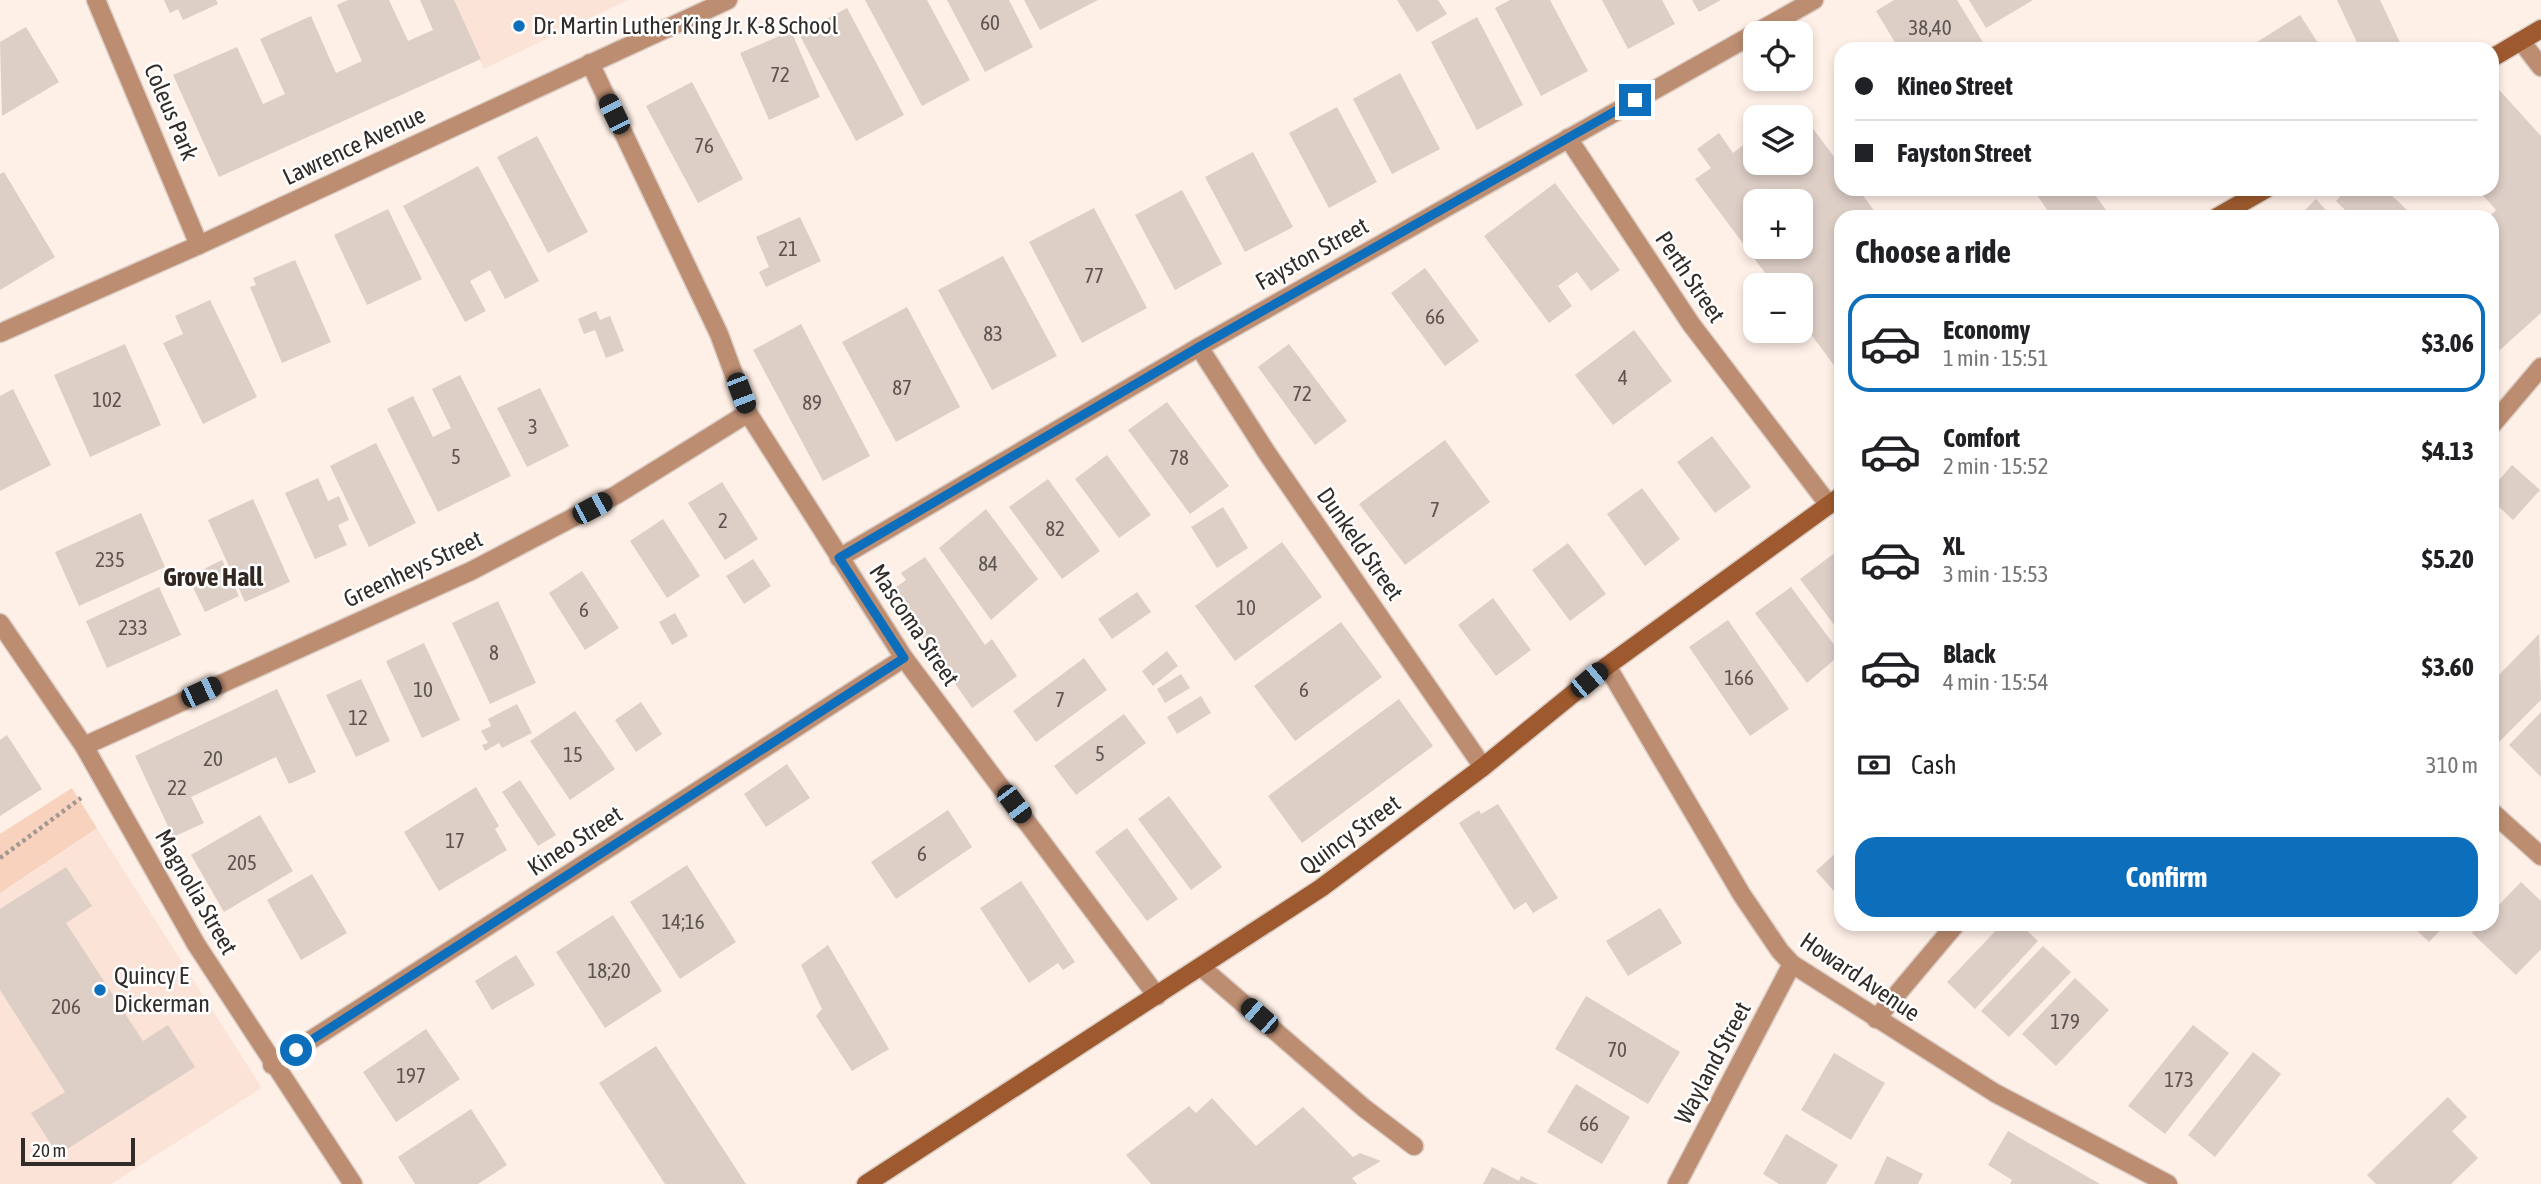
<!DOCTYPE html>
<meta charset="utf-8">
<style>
:root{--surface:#fff;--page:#f2f2f2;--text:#202124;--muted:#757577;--line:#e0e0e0;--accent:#0d6fbb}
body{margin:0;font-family:"Asap Condensed",sans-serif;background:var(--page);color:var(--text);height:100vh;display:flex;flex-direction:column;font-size:26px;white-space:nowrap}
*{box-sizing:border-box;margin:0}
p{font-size:23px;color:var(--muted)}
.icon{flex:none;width:38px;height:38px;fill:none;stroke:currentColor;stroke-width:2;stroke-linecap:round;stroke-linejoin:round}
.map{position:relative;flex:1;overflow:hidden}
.sheet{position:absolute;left:1834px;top:210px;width:665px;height:721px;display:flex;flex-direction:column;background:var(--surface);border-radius:21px;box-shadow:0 4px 10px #0003}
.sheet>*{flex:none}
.banner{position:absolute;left:1834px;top:42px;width:665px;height:154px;border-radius:21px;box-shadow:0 4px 10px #0003;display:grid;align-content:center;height:154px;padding:0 21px;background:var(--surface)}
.buttons{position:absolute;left:1743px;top:21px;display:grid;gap:14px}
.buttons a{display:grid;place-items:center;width:70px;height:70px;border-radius:14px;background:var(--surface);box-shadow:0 4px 10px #0003;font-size:35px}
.scale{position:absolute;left:21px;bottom:18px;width:114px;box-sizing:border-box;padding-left:7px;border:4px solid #322c29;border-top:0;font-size:19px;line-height:24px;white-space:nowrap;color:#322c29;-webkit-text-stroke:5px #fff;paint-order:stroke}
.end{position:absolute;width:32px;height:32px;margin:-16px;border:9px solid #0d6fbb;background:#fff;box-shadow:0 0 0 4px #fff}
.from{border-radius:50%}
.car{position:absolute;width:21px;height:42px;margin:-21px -10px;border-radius:9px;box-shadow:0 0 5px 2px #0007;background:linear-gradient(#222 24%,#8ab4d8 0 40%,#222 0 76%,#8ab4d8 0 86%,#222 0)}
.banner b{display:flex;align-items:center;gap:24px;height:66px;font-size:26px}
.banner b+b{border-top:2px solid var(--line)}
.banner i{width:18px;height:18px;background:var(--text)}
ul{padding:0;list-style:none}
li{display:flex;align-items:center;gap:21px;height:98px;margin:0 14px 10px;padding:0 7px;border:4px solid transparent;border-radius:21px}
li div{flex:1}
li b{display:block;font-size:26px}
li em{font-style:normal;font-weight:700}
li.active{border-color:var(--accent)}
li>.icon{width:63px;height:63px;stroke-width:1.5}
h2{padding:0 21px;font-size:32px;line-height:84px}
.pay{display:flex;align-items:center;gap:18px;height:77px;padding:0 21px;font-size:26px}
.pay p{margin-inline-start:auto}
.action{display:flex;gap:14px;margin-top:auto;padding:14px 21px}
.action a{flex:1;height:80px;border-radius:21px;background:var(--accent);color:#fff;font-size:28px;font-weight:700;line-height:80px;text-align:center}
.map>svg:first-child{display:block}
.built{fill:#fbe4d7}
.green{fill:#f8d2bc}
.building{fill:#ddcec6;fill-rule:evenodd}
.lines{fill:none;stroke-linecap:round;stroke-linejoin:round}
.street-casing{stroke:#dacdc5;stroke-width:21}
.secondary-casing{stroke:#dacdc5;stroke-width:21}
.path{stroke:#a29791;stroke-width:4.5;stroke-dasharray:3.5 3.5;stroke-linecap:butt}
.street{stroke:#bc8d71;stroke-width:18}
.secondary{stroke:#9e5a2e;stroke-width:18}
.route{stroke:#0d6fbb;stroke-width:9}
.poi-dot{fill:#0d6fbb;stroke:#fff;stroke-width:2.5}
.labels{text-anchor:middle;stroke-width:5;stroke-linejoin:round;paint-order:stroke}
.number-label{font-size:21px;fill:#5d5450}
.poi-label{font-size:24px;fill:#322c29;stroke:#fff;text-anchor:start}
.street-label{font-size:24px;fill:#322c29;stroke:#fff}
.neighbourhood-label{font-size:26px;font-weight:bold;fill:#322721;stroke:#fff}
</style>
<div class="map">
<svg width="2541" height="1184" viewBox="0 0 2541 1184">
<rect width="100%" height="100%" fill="#fff0e7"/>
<!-- built -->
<g class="built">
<path d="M453,0h175l-144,69z"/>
<path d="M97,828l165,260 -151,96h-111v-291z"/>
</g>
<!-- green -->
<path class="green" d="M72,788l25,40 -97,65v-59z"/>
<!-- building -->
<g class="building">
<path d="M164,0h52l2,4 -35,16 -5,-11 -8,4z"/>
<path d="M348,0h41l19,41 25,-11 -13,-30h34l27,59 -262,118 -46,-102 64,-28 26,57 22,-10 -25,-55 51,-23 25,57 26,-12 -25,-56z"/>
<path d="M865,0h62l43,80 -48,26z"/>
<path d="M947,0h62l24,47 -48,25z"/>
<path d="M1024,0h74l-58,30z"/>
<path d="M1397,0h41l9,14 -30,18z"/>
<path d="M1510,0h40l38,71 -47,25 -46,-88z"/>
<path d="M1602,0h60l13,24 -47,25z"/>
<path d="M1692,0h29l-22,12z"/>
<path d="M1894,0h63l27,44 -8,5h-77l-23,-38z"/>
<path d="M1969,0h64l-47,28z"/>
<path d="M2337,0h43l23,49h-43z"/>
<path d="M847,8l57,107 -48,26 -57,-107z"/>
<path d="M2300,15l22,34h-76z"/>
<path d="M1477,17l46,88 -46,25 -46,-88z"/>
<path d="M26,27l33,55 -57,34 -2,-74z"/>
<path d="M791,31l29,66 -51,23 -29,-67z"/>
<path d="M1400,73l40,76 -48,25 -39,-75z"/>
<path d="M692,82l51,97 -45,24 -52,-97z"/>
<path d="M2492,82l49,54v177l-49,44v-140h-3l7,-7 -19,-21h15z"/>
<path d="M1796,106l45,60v23h17l21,28h-38l-2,155 -38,-51v-36h-27l-79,-106 16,-11 -14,-19 22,-16 14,20 22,-17v27h46v-46h-20zM1755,201h46v46h-46z"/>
<path d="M1337,107l40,75 -48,26 -40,-75z"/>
<path d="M537,136l51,96 -40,21 -51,-96z"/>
<path d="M1253,152l40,75 -48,25 -40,-75z"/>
<path d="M478,166l61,115 -34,18 -15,-29 -20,11 16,30 -21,11 -62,-116z"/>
<path d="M4,172l51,85 -55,33v-116z"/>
<path d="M1555,183l65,87 -29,21 -14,-19 -19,14 14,20 -23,17 -65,-87z"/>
<path d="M2040,189h51l20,28h-59l-17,-25z"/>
<path d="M2347,189h38l22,21 -7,7h-48l-16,-16z"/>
<path d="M1182,190l40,74 -47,26 -40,-75z"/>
<path d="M2316,199l16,18h-34z"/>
<path d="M1094,208l53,100 -65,35 -53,-101z"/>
<path d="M388,209l34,70 -55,26 -33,-70z"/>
<path d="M800,217l21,44 -55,26 -7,-15 10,-5 -13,-30z"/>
<path d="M1003,256l54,100 -65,34 -54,-100z"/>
<path d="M295,260l36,82 -49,21 -32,-76 6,-2 -3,-7z"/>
<path d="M1425,268l54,73 -34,25 -54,-73z"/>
<path d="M210,300l47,97 -54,27 -40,-81 20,-9 -8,-18z"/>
<path d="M907,307l53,100 -64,35 -54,-100z"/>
<path d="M596,311l4,9 10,-4 14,35 -18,7 -11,-28 -11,4 -6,-15z"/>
<path d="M801,324l69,132 -47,25 -70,-131z"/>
<path d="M1634,330l38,51 -59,44 -38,-50z"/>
<path d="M125,344l36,81 -71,32 -36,-82z"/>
<path d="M1289,344l58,77 -32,24 -57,-78z"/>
<path d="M460,375l51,101 -73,36 -51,-103 26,-13 20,41 18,-9 -19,-39z"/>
<path d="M540,388l29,58 -42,21 -30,-59z"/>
<path d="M13,389l38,76 -51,26v-95z"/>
<path d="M1167,402l62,84 -39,28 -62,-84z"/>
<path d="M1712,436l39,51 -36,26 -38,-51z"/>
<path d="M1445,440l45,62 -85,63 -46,-61z"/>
<path d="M376,443l40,80 -47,24 -39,-81z"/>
<path d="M1107,455l44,60 -32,23 -44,-59z"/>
<path d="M2512,465l28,25 -27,30 -21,-20v-12z"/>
<path d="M318,478l10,23 11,-5 10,24 -11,5 9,20 -32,14 -30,-66z"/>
<path d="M1048,479l52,72 -38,28 -53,-72z"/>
<path d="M722,482l36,57 -33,21 -37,-57z"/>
<path d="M1642,488l38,51 -35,27 -38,-52z"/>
<path d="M253,499l37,83 -45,20 -37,-82z"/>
<path d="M1223,507l25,41 -31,20 -26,-41z"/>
<path d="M986,509l52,70 -47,41 -52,-72z"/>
<path d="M141,513l24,54 -86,39 -24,-54z"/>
<path d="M663,519l37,57 -33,22 -37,-57z"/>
<path d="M1282,542l40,55 -87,64 -40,-55z"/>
<path d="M1568,543l38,51 -36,27 -38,-51z"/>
<path d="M1836,552l5,7v75l-41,-55z"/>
<path d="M925,557l60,88 7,-6 25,37 -45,32 -81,-117 15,-11 -5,-7z"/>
<path d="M753,559l18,27 -27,18 -18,-28z"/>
<path d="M222,560l17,36 -34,16 -17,-35z"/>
<path d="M582,571l37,57 -34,22 -36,-57z"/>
<path d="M159,587l22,48 -74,33 -21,-47z"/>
<path d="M1791,587l50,67 -34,29 -52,-70z"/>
<path d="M1137,592l14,20 -39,27 -14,-20z"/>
<path d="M1493,598l38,52 -35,26 -38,-51z"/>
<path d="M498,601l38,82 -46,21 -38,-81z"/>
<path d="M675,613l13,23 -16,9 -13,-23z"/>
<path d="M1728,620l61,89 -39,27 -61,-89z"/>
<path d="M1341,622l41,55 -87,64 -41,-55z"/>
<path d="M2539,634l2,66 -43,43 -6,-6v-55z"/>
<path d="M424,643l36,77 -38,18 -36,-77z"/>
<path d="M1167,651l11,15 -25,20 -11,-15z"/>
<path d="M1084,658l23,32 -71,52 -23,-31z"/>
<path d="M1181,674l9,14 -25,15 -8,-14z"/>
<path d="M361,679l29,62 -34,16 -30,-62z"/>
<path d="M277,689l39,83 -27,12 -13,-27 -85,40 13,26 -31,14 -38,-81z"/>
<path d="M1201,696l10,17 -34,21 -10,-17z"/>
<path d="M1399,699l34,47 -131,97 -34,-47z"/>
<path d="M641,702l21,32 -26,18 -21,-32z"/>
<path d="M517,704l15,29 -30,15 -3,-5 -14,8 -3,-6 6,-2 -7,-12 10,-5 -3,-7z"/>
<path d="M575,711l40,58 -45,31 -40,-59z"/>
<path d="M2541,712v65l-32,-32z"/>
<path d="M1124,714l22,29 -70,52 -22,-29z"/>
<path d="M7,735l35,54 -42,27v-76z"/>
<path d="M787,764l23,34 -44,29 -22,-33z"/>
<path d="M520,780l36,55 -18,11 -36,-54z"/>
<path d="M476,787l23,39 -4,3 12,21 -68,41 -35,-59z"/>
<path d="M1169,796l53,71 -31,23 -53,-71z"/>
<path d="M1498,804l60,94 -25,15 -7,-11 -12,8 -55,-87 20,-13 2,4z"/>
<path d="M948,810l24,37 -76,52 -25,-37z"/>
<path d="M260,815l33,56 -69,41 -33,-57z"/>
<path d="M1127,828l51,71 -31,22 -52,-69z"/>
<path d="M1841,848v51l-25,-28z"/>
<path d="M687,865l49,77 -56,37 -50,-77z"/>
<path d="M66,867l26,39 -26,17 77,118 25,-16 27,42 -137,88 -27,-42 34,-21 -65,-102v-81z"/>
<path d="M312,874l35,59 -46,27 -34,-60z"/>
<path d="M1021,881l54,81 -12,8 -5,-7 -29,20 -49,-75z"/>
<path d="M2521,882l20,19v48l-25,26 -44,-42 8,-9h12v-12z"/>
<path d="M1660,908l22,35 -54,33 -22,-35z"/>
<path d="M613,915l49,76 -57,37 -49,-76z"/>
<path d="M2002,924h18l18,17 -63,68 -28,-27z"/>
<path d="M2410,924h36l-17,18z"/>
<path d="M828,945l61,104 -37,22 -36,-55 6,-7 -21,-44z"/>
<path d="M2043,946l28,26 -62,65 -28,-26z"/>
<path d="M516,955l19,30 -43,25 -17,-29z"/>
<path d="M2075,978l34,32 -53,56 -34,-32z"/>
<path d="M1586,996l94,56 -32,52 -93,-55z"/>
<path d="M2193,1025l36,28 -64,81 -37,-28z"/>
<path d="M426,1029l34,50 -64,43 -33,-50z"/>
<path d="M656,1046l90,138h-81l-66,-101z"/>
<path d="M2253,1052l28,22 -66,83 -27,-22z"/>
<path d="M1834,1053l51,30 -34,57 -50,-30z"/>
<path d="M1576,1084l54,33 -28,47 -55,-32z"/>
<path d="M2448,1097l19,20 -15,14 26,27 -27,26h-75l-9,-9z"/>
<path d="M1212,1098l44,48 47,-39 50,50 7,-4 21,8 -29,17 5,6h-206l-25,-29 63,-49 7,7z"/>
<path d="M471,1109l36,56 -29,19h-63l-17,-27z"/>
<path d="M2008,1131l92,53h-90l2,-4 -24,-15z"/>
<path d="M1786,1134l52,31 -12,19h-47l-16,-10z"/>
<path d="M1887,1156l36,18 -5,10h-44z"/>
<path d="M1492,1167l27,14 2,-5 17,8h-55z"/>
</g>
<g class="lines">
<defs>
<g id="street">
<path d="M96,0l103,245"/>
<path d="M2521,41l20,26"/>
<path d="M590,63l129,271 29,79 156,245 253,338"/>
<path d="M1568,138l123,186 138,181"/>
<path d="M0,333l199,-88 529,-245"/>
<path d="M1199,347l68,106 216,314"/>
<path d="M2492,425l49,-58"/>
<path d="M839,558l360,-211 615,-347"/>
<path d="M0,623l84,123 112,198 157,240"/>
<path d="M1607,666l135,229 38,56 12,13 203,129 173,91"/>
<path d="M84,746l387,-175 145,-76 132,-82"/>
<path d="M2492,812l49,44"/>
<path d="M1201,967l163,141 50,38"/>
<path d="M1876,1019l80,-95"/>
<path d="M272,1065l632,-407"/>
<path d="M1677,1184l115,-220"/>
</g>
<g id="secondary">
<path d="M2492,58l49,-29"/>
<path d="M2217,217l49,-28"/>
<path d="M866,1184l455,-296 162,-121 124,-101 234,-170"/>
</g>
</defs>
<!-- street casing -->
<use href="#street" class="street-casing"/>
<!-- secondary casing -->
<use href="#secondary" class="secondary-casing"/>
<!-- path -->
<path class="path" d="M0,858l81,-60"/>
<!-- street -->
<use href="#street" class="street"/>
<!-- secondary -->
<use href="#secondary" class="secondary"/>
</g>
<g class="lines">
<!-- route -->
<path class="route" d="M296,1050l608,-392 -65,-100 360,-211 436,-247"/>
</g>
<!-- markers -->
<g class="poi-dot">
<circle cx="519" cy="26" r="7"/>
<circle cx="100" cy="990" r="7"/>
</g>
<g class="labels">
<!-- number labels -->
<g class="number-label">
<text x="990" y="30">60</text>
<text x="1930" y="35">38,40</text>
<text x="780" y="82">72</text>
<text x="704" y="153">76</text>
<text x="788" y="256">21</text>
<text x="1094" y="283">77</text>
<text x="1435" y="324">66</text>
<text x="993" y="341">83</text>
<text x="1623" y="385">4</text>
<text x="902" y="395">87</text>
<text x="1302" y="401">72</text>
<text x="107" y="407">102</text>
<text x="812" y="410">89</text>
<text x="533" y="434">3</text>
<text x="456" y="464">5</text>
<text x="1179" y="465">78</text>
<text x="1435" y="517">7</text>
<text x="723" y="528">2</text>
<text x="1055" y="536">82</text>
<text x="110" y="567">235</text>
<text x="988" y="571">84</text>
<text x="1246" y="615">10</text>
<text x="584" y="617">6</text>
<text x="133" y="635">233</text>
<text x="494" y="660">8</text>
<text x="1739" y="685">166</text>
<text x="423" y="697">10</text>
<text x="1304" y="697">6</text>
<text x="1060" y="707">7</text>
<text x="358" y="725">12</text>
<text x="1100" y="761">5</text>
<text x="573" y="762">15</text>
<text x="213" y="766">20</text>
<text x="177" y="795">22</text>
<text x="455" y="848">17</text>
<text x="922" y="861">6</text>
<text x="242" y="870">205</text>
<text x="683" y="929">14;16</text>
<text x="609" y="978">18;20</text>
<text x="66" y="1014">206</text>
<text x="2065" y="1029">179</text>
<text x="1617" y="1057">70</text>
<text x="411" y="1083">197</text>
<text x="2179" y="1087">173</text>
<text x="1589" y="1131">66</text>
</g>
<!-- poi labels -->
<g class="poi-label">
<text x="533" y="34">Dr. Martin Luther King Jr. K-8 School</text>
<text x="114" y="984">Quincy E<tspan x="114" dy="28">Dickerman</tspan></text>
</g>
<!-- street labels -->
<g class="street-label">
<text transform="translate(171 112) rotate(67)" y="8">Coleus Park</text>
<text transform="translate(354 146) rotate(-25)" y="8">Lawrence Avenue</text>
<text transform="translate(1312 254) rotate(-29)" y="8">Fayston Street</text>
<text transform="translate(1690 277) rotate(56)" y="8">Perth Street</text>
<text transform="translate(1360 544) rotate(55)" y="8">Dunkeld Street</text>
<text transform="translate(413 569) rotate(-25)" y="8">Greenheys Street</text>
<text transform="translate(914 625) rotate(56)" y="8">Mascoma Street</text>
<text transform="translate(1350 835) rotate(-36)" y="8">Quincy Street</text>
<text transform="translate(575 841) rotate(-33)" y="8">Kineo Street</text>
<text transform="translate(196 892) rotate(60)" y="8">Magnolia Street</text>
<text transform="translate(1860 977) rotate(34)" y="8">Howard Avenue</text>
<text transform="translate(1713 1063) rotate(-62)" y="8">Wayland Street</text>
</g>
<!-- neighbourhood labels -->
<g class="neighbourhood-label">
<text x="213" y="586">Grove Hall</text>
</g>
</g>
</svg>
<div class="buttons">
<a><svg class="icon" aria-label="locate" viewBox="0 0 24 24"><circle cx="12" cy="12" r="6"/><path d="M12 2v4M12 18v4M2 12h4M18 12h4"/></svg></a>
<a><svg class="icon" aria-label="layers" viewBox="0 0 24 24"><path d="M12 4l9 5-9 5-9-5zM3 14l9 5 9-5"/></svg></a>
<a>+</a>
<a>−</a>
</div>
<div class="scale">20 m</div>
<i class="end from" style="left:296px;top:1050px"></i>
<i class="end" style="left:1635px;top:100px"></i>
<i class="car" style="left:614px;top:114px;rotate:334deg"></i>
<i class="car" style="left:741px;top:393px;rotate:159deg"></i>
<i class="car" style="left:592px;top:508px;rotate:62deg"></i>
<i class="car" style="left:1589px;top:680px;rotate:50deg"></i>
<i class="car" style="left:201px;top:692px;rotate:65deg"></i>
<i class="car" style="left:1014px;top:804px;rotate:143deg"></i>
<i class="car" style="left:1259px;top:1016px;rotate:311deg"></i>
<div class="banner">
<b><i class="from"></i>Kineo Street</b>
<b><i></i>Fayston Street</b>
</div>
<section class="sheet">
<h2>Choose a ride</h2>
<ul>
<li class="active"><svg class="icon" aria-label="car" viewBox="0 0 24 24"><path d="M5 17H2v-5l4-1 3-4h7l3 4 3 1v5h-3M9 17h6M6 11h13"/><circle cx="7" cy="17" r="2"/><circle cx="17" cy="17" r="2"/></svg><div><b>Economy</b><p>1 min · 15:51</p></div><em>$3.06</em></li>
<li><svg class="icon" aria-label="car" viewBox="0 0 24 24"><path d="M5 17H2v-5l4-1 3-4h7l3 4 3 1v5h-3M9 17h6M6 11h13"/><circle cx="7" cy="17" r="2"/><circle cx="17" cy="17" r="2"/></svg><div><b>Comfort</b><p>2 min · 15:52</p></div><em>$4.13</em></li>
<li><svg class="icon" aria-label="car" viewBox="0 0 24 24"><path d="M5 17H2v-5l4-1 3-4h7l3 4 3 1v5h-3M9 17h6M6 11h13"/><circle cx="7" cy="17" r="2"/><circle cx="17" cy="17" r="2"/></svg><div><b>XL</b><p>3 min · 15:53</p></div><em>$5.20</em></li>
<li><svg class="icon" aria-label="car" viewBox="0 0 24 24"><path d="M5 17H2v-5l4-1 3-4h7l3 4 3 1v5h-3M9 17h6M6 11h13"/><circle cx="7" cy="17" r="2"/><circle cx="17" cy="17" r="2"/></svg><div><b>Black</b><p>4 min · 15:54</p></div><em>$3.60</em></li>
</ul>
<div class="pay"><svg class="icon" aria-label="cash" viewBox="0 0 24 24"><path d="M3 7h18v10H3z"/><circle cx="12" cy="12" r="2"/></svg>Cash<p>310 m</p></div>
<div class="action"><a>Confirm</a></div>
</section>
</div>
